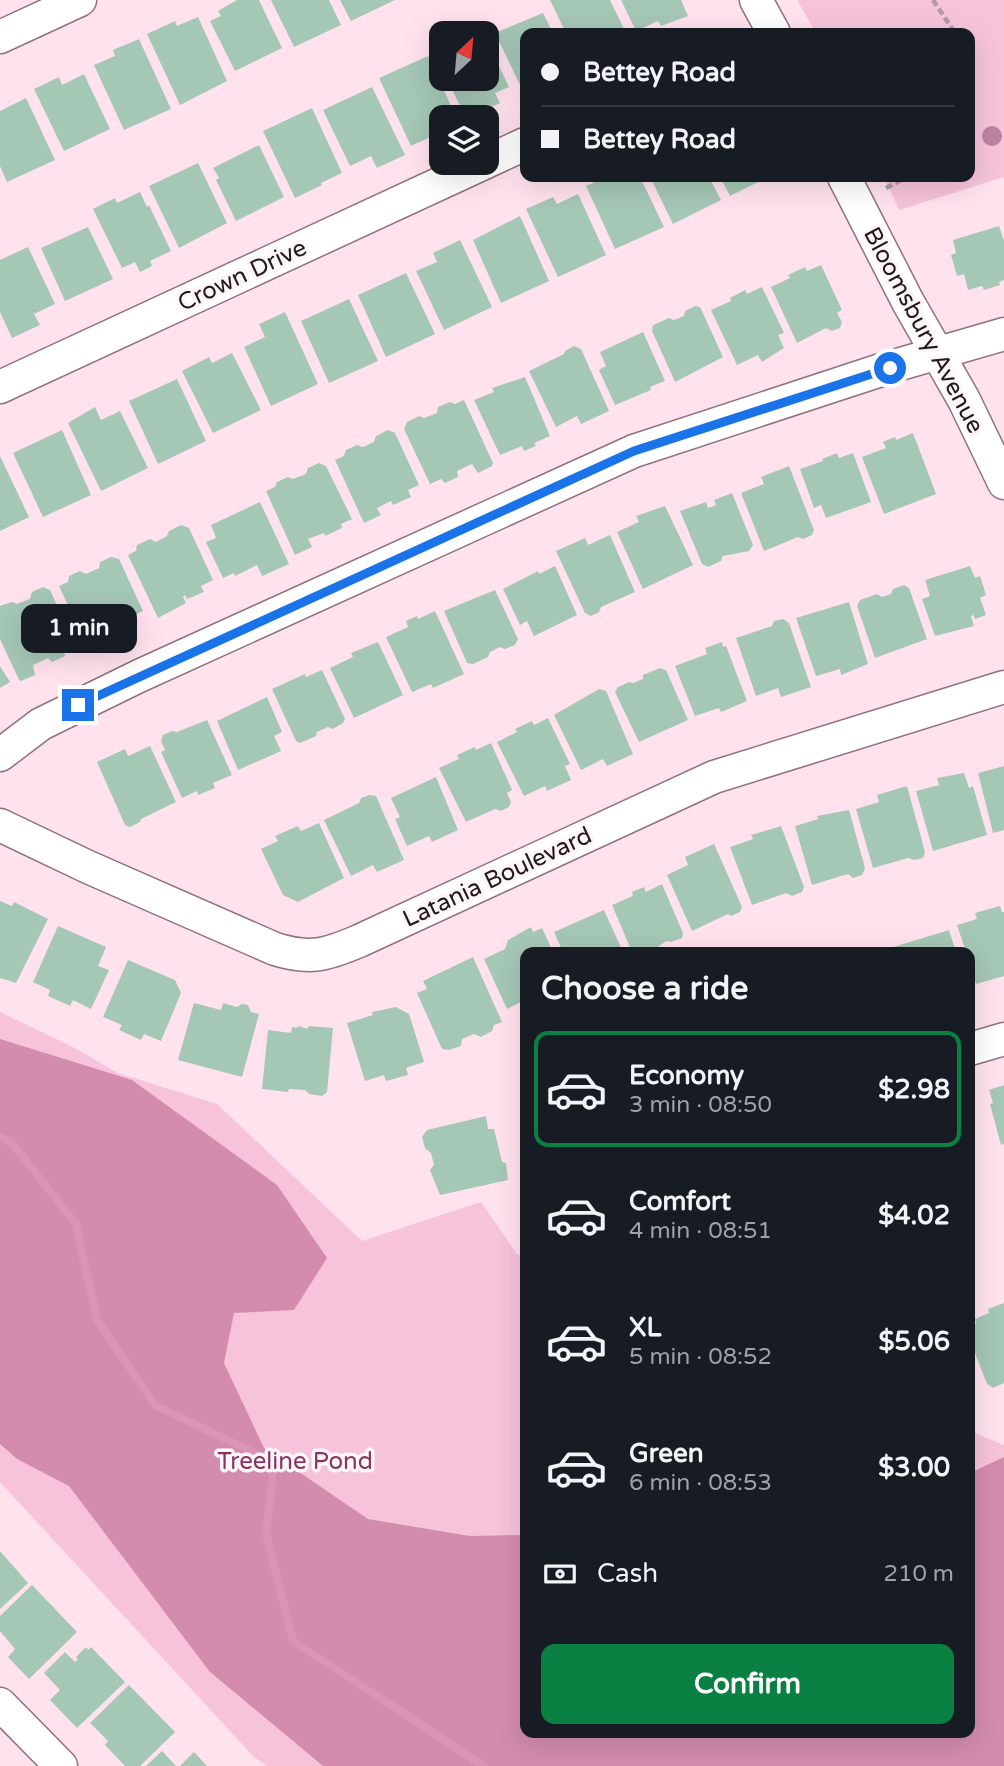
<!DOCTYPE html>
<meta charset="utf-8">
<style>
:root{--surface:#171b24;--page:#20242c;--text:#f1f3f6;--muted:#9ea1a6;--line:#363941;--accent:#0b8043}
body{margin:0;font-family:"Varela Round",sans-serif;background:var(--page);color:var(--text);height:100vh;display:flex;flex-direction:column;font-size:26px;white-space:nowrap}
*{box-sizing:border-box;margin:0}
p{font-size:23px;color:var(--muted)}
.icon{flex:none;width:38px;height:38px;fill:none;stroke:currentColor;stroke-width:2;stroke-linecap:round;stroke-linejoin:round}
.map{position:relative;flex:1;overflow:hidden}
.side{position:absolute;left:520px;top:947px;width:455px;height:791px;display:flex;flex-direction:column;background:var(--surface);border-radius:14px;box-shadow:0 7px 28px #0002}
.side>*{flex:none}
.guide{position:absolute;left:520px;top:28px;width:455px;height:154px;border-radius:14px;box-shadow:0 7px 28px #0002;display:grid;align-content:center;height:154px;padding:0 21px;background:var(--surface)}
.needle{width:46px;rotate:26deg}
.fabs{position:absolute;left:429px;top:21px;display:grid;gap:14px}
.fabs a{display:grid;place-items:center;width:70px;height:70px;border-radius:14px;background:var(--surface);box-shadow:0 7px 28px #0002;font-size:35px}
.end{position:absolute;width:32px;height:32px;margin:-16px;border:9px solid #1a73e8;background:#fff;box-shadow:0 0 0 4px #fff}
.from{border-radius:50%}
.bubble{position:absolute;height:49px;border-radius:14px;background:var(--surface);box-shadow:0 7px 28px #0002;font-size:23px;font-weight:700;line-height:49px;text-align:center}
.guide b{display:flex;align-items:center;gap:24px;height:66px;font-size:26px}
.guide b+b{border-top:2px solid var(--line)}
.guide i{width:18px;height:18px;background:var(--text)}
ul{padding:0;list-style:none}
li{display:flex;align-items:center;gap:21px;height:116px;margin:0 14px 10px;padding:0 7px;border:4px solid transparent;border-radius:14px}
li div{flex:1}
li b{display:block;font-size:26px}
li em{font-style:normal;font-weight:700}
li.current{border-color:var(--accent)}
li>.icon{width:63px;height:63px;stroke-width:1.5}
h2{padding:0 21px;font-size:32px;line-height:84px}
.pay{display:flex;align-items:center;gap:18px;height:77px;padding:0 21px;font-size:26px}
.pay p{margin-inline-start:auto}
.cta{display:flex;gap:14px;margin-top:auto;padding:14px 21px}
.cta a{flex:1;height:80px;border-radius:14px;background:var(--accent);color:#fff;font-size:28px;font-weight:700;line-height:80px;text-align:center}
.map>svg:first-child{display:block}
.green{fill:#f7c3da}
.forest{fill:#d38cad}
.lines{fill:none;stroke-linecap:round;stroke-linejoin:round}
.stream{stroke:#dc94b5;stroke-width:8}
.building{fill:#a5c7b6}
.minor-casing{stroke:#90717e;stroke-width:35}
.path{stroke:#b19aa4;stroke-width:4.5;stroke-dasharray:7 3.5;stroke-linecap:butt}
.minor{stroke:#fff;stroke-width:32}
.tree{fill:#be82a0}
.route{stroke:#1a73e8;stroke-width:9}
.labels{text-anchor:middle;stroke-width:7;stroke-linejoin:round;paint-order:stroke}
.street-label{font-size:24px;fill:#24181d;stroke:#fdf6f9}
.park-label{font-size:24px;fill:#893460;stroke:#fdf6f9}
</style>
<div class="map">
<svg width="1004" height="1766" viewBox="0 0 1004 1766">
<rect width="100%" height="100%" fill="#ffe2ee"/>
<!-- green -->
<g class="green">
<path d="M797,0h207v177l-105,33 -15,-33h86v-144h-154z"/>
<path d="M0,1012l71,34 47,27 99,31 145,137 119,-39 36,52 8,3v475h445v-301l34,14v321h-737l-13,-9 -254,-275z"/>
</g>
<!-- forest -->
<path class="forest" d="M0,1039l132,41 145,105 50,73 -33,52 -60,3 -10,50 40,85 104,71 102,17 55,-1v197h445v-259l34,-16v309h-681l-113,-94 -141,-186 -52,-27 -17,-15z"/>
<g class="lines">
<!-- stream -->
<path class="stream" d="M0,1137l12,6 64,81 21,96 59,86 118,56 -8,72 27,107 191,125"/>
</g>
<!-- building -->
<g class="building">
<path d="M237,0h22l23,48 -47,23 -25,-50 11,-5 -3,-5z"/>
<path d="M271,0h58l12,25 -47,22z"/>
<path d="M340,0h55l-44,21z"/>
<path d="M550,0h60l16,33h-60z"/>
<path d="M621,0h60l7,16 -27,10 -3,-5 -22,10z"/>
<path d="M543,13l10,20h-28v52l-4,2 -26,-54z"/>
<path d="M198,17l29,64 -47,24 -33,-71 28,-13 2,5z"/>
<path d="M481,27l3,6h-16z"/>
<path d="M139,39l32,70 -47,21 -30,-65 21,-9 -2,-6z"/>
<path d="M486,39l23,48 -14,6 5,10 -13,6 -3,-4 -20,9 -17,-35h39z"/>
<path d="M428,56l24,52 -7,3 2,4 -13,6 5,12 -28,13 -32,-68z"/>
<path d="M84,74l26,55 -46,22 -30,-62 25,-12 3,8z"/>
<path d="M372,87l33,68 -28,13 -6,-12 -21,10 -27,-56z"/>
<path d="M26,98l29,62 -48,22 -7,-16v-55z"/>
<path d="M312,108l30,65 -21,10 1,2 -27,13 -32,-67z"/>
<path d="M259,145l25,52 -48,24 -20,-41 3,-2 -6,-10z"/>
<path d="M198,163l29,60 -48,25 -30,-62z"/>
<path d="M606,177h34l24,50 -49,22 -29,-63z"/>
<path d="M650,177h59l12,23 -48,24z"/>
<path d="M720,177h48l-38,19z"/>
<path d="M140,192l7,15 2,-2 22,46 -21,10 2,5 -12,6 -5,-10 -13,6 -29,-59 22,-11 2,5z"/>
<path d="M578,194l28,61 -48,22 -32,-68 27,-12 4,7z"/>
<path d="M520,216l29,65 -48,22 -28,-63z"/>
<path d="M999,226l5,15v39l-5,2 1,3 -16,5 -2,-4 -14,4 -4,-16 -7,2 -6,-21 5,-2 -3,-13z"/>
<path d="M88,227l25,52 -48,22 -24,-53z"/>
<path d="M460,240l32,67 -48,23 -28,-59 21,-9 -4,-9z"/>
<path d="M28,247l27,57 -21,10 6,11 -28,13 -12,-26v-52z"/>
<path d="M821,265l21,45 -5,3 5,9 -2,6 -8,3 -6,-3 -29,15 -26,-56 19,-9 -2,-3 17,-8 2,4z"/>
<path d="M406,273l29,61 -49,23 -28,-62z"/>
<path d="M762,287l22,46 -6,2 6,13 -22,14 -4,-7 -21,10 -26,-55 20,-9 -1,-3 15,-8 2,4z"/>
<path d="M349,299l29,62 -49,22 -28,-62z"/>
<path d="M695,306l5,1 23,50 -48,25 -23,-51 1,-6 16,-7 5,2 10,-4 1,-5z"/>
<path d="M285,312l33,72 -47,22 -27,-59 21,-10 -6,-13z"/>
<path d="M643,332l22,49 -15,6 1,3 -36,15 -16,-35 7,-4 -6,-14z"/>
<path d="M574,346l7,3 28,62 -28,13 -4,-8 -21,11 -27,-56 35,-17 1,-3z"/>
<path d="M232,353l29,57 -48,23 -31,-62 27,-14 3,6z"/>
<path d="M525,377l25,59 -16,7 2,3 -12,5 -2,-5 -22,9 -26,-55 20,-8 -2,-4z"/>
<path d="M177,379l29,62 -48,23 -29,-63z"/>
<path d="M464,400l29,63 -1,3 -14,7 -6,-9 -15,7 1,6 -13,6 -4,-4 -11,5 -26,-55 3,-7 12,-6 5,2 13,-5 1,-6 12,-5 5,2z"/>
<path d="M95,407l6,13 19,-9 28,57 -47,23 -33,-68z"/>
<path d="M62,430l29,65 -48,22 -30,-64z"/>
<path d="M388,430l7,3 24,52 -11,5 3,7 -18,8 -2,-4 -14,7 4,7 -17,8 -29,-63 9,-4 2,-6 11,-5 6,2 11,-5 2,-6z"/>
<path d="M913,433l23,61 -52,20 -22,-57 24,-9 -3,-6 12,-5 1,3z"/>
<path d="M837,453l2,5 14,-5 18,49 -45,16 -5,-13 -7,3 -14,-39 23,-8 -1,-2z"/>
<path d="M0,456l29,61 -29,14z"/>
<path d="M319,463l7,3 26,53 -11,5 1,4 -17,8 -1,-3 -16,6 4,8 -17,8 -29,-64 9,-4 2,-5 11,-5 5,2 13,-5 2,-6z"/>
<path d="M789,466l25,64 -2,5 -9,4 -5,-2 -34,14 -23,-58 23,-9 -3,-7z"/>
<path d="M732,493l21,52 -4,6 -26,5 -2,5 -13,6 -6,-3 -22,-53 26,-9 2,6 8,-3 -2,-5z"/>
<path d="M260,502l29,62 -27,12 -5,-11 -22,11 -1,-3 -11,5 -17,-36 10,-4 -5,-13z"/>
<path d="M665,506l28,59 -50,24 -26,-57 22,-10 -3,-6z"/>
<path d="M181,525l8,3 24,52 -12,6 3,6 -17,7 -2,-4 -2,2 3,6 -28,15 -30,-63 8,-4 1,-6 13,-6 6,3 11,-6 2,-5z"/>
<path d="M610,535l25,57 -34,15 -2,5 -8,4 -6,-3 -29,-62 29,-13 3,7z"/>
<path d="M111,557l8,2 24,52 -11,5 3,6 -33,12 3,8 -17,7 -29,-63 9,-4 1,-6 11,-5 6,3 13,-6 1,-6z"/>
<path d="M555,566l22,49 -43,21 -7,-15 -7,4 -17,-36 35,-18 1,3z"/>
<path d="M970,566l5,12 5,-2 6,19 -6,3 6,17 -11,4 -1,-4 -3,1 3,10 -39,10 -13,-37 8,-3 -5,-16z"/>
<path d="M904,585l5,3 18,51 -52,19 -18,-52 3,-6 17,-6 5,3 9,-3 2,-5z"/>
<path d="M43,587l7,3 25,55 -11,5 1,6 -13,6 -4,-4 -15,7 2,10 -14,6 -2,-1 -19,-41v-33l12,-4 5,2 13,-5 2,-7z"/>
<path d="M495,590l23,49 -3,6 -10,4 -5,-2 -10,5 -2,5 -15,7 -6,-1 -23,-52z"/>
<path d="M849,602l19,62 -27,11 -1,-6 -24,7 -20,-58z"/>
<path d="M435,611l29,63 -31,14 -2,-4 -19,8 -26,-55 22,-10 -2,-6 11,-5 1,3z"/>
<path d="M783,619l6,4 22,64 -30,10 -3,-9 -22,8 -20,-58 36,-12 2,-5z"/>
<path d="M378,642l25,53 -49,23 -24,-50 23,-11 -2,-4z"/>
<path d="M722,642l1,5 3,-1 21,55 -26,11 -2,-4 -24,8 -20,-50 32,-12 -2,-6z"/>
<path d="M0,666l10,16 -10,6z"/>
<path d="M660,668l6,2 22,50 -49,22 -24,-50 3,-5 11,-5 4,1 10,-4v-4z"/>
<path d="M322,670l23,49 -2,4 -10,6 -5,-2 -11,5 -1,4 -16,7 -4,-2 -24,-52 33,-15 1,3z"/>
<path d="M599,689l7,2 27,63 -26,12 -4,-7 -22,11 -27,-55z"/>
<path d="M267,697l15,35 -8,4 7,15 -43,19 -21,-49z"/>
<path d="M548,718l22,46 -5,2 6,14 -24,11 -2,-5 -21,10 -27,-54 20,-10 -2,-3 17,-8 2,4z"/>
<path d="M207,720l25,55 -19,8 2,5 -17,7 -1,-4 -15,7 -21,-46 4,-2 -4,-9 2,-6 9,-4 5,1z"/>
<path d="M491,743l21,47 -5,3 4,9 -2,5 -8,4 -6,-2 -29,13 -27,-54 20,-9 -2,-4 18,-8 1,3z"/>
<path d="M150,746l26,56 -35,17 -1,3 -10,5 -5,-2 -28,-63 28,-13 3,7z"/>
<path d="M1004,766v64l-11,3 -15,-60z"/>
<path d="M964,773l5,15 4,-2 14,49 -54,16 -17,-60 23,-6 -2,-7z"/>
<path d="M436,777l22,53 -26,12 -3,-6 -22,10 -12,-27 5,-2 -9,-19z"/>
<path d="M907,786l18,66 -2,6 -9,2 -6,-2 -35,10 -17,-59 23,-7 -2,-7z"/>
<path d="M369,795l7,1 28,64 -27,12 -4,-7 -22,11 -27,-56 35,-17 2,-5z"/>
<path d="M849,810l16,58 -3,7 -9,3 -5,-4 -36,11 -17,-59 23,-7 -1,-3z"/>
<path d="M319,823l25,55 -46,24 -15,-7 -22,-46 17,-8 -3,-5 23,-10 3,5z"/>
<path d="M781,826l23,61 -2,5 -10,4 -6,-3 -34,12 -22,-58 23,-8 -2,-4z"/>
<path d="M714,844l28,63 -2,5 -9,4 -3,-2 -36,17 -25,-56 21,-10 -3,-8z"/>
<path d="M662,884l21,49 -1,5 -11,4 -5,-1 -15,11h-19l-20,-47 21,-9 -1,-4 12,-5 2,5z"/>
<path d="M0,901l12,5 2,-4 34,17 -32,64 -16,-5z"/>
<path d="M1000,906l2,6h2v64l-28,8 -6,-20v-12h-4l-9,-27 20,-6 -2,-6z"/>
<path d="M604,910l19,42h-60l-9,-20z"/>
<path d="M58,926l48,21 -8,19 11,4 -18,39 -18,-9 -3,6 -22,-10 2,-6 -17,-8z"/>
<path d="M531,927l2,5 9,-4 11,24h-28v48l-18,9 -23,-50 21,-10 3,-9z"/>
<path d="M949,930l7,22h-68l-1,-3z"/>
<path d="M473,957l29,65 -8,3 -2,6 -11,6 -7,-3 -12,5 -1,7 -12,4 -7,-1 -25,-56 10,-4 -4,-8z"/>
<path d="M128,960l47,20 6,13 -20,48 -17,-7 -3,6 -22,-10 3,-5 -19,-8z"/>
<path d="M194,1003l27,7 2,-7 14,4 5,-3 6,1 3,7 8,2 -17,63 -64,-17z"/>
<path d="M396,1007l13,7 15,48 -18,6 2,7 -22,6 -2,-6 -19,6 -18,-58 26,-8 -1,-3z"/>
<path d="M299,1026l8,3 2,-3 24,2 -6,64 -5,4 -13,-2 -4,-4 -16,-1 -1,3 -26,-3 6,-59 23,3 1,-6 4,1z"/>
<path d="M1004,1085v59l-3,1 -11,-41 3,-1 -4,-13z"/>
<path d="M486,1116l2,13h6l8,33 4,1 2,17 -68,15 -10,-25 4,-5 -3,-12 -6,-5 -3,-11 5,-7z"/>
<path d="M1004,1303v80l-11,5 -6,-4 -17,-44v-14l6,-2 -1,-5 14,-6 -1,-4z"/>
<path d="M0,1551l28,32 -28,26z"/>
<path d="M32,1585l45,47 -48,47 -21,-22 7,-8 -15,-18v-15z"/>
<path d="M86,1647l2,3 3,-3 34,35 -48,46 -27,-28 10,-10 -16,-17 21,-21 10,10 3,-2 -2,-3z"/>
<path d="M129,1685l46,47 -35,34h-15l-20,-21 3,-4 -18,-18z"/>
<path d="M162,1751l14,15h-30z"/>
<path d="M194,1752l13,14h-27z"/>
</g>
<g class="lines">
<defs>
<g id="minor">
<path d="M756,0l18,33"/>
<path d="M0,37l80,-37"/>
<path d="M486,162l39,-18"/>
<path d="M844,177l64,125 56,98 40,83"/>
<path d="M0,387l484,-224"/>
<path d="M0,755l41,-31 98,-48 495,-225 256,-84 114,-33"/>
<path d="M0,825l88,42 187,82c35,11 51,6 84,-8l355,-164 290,-90"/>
<path d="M970,1049l34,-10"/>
<path d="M0,1704l61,62"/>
</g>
</defs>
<!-- minor casing -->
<use href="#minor" class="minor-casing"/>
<!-- path -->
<g class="path">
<path d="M933,0l22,33"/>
<path d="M886,188l21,-11"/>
</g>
<!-- minor -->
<use href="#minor" class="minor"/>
</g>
<!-- trees -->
<circle class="tree" cx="992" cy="136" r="10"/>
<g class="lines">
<!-- route -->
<path class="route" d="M78,705l556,-254 256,-83"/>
</g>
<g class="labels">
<!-- street labels -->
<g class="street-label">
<text transform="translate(242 275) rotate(-25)" y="8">Crown Drive</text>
<text transform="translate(924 330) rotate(62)" y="8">Bloomsbury Avenue</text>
<text transform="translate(497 877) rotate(-25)" y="8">Latania Boulevard</text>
</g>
<!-- park labels -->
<g class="park-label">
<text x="295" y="1469">Treeline Pond</text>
</g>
</g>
</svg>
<div class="fabs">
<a><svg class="needle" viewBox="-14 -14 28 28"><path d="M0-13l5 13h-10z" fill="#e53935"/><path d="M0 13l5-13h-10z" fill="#9ea1a6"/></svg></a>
<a><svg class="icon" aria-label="layers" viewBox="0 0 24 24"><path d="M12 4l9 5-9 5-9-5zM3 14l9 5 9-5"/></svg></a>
</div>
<i class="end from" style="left:890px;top:368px"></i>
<i class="end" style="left:78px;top:705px"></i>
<div class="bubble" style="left:21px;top:604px;width:116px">1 min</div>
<div class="guide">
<b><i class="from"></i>Bettey Road</b>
<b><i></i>Bettey Road</b>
</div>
<section class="side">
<h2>Choose a ride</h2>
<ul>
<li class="current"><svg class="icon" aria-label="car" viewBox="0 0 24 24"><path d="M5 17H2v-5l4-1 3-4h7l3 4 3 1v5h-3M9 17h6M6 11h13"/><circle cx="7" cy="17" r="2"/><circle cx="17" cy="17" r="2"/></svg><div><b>Economy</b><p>3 min · 08:50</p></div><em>$2.98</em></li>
<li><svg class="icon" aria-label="car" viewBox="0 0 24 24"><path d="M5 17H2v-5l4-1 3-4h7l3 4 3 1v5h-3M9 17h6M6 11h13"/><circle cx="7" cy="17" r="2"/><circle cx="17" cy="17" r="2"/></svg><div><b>Comfort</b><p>4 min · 08:51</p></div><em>$4.02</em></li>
<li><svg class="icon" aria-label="car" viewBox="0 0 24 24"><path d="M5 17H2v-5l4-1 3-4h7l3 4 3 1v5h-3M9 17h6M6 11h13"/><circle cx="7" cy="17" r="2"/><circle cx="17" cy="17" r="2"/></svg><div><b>XL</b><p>5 min · 08:52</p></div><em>$5.06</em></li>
<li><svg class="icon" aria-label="car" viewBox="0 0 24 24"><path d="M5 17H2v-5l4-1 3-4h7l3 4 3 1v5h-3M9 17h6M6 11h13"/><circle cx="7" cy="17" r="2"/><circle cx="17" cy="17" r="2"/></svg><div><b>Green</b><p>6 min · 08:53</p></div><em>$3.00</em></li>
</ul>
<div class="pay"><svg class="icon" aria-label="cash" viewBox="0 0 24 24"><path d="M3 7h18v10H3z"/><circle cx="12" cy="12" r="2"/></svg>Cash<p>210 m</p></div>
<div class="cta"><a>Confirm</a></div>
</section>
</div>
